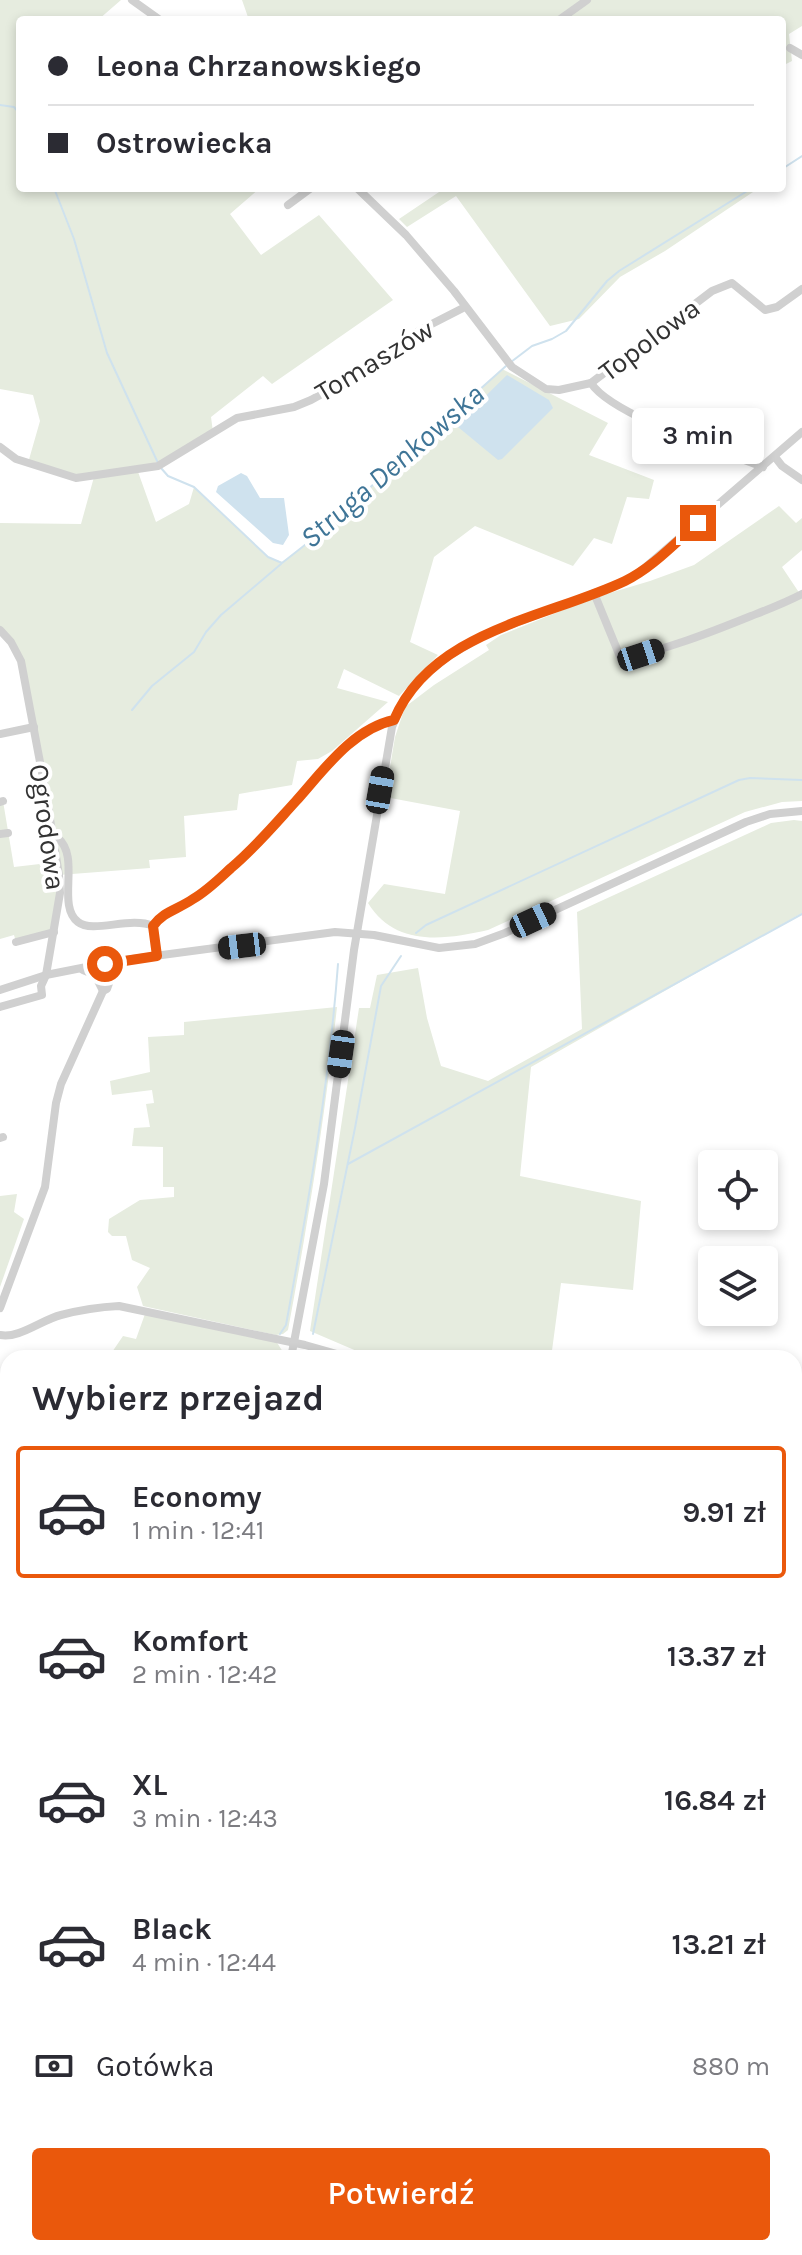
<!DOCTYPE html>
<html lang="pl">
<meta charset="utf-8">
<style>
:root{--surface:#fff;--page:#f7f7f7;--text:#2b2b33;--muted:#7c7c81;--line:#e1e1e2;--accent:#ea580c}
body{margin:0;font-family:Karla,sans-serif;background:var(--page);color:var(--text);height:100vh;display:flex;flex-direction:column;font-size:30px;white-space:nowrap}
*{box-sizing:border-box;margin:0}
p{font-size:26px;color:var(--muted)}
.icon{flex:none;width:44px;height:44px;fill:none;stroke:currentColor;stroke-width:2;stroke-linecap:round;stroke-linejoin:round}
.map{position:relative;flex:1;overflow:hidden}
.drawer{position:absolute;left:0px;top:1350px;width:802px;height:906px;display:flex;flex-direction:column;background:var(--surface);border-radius:24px 24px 0 0;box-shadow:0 4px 12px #0003}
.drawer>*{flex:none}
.guide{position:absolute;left:16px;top:16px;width:770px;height:176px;border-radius:8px;box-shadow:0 4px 12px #0003;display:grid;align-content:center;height:176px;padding:0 32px;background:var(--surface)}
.controls{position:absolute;left:698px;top:1150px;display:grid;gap:16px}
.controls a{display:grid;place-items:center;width:80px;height:80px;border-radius:8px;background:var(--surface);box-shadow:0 4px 12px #0003;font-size:40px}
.end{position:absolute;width:36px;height:36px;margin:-18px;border:10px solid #ea580c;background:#fff;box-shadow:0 0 0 4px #fff}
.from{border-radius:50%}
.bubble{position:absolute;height:56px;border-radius:8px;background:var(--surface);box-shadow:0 4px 12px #0003;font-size:26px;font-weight:600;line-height:56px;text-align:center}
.car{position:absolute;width:24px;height:48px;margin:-24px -12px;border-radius:10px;box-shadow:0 0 6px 2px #0007;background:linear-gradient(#222 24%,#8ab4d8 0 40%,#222 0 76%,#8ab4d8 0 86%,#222 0)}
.guide b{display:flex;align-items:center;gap:28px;height:76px;font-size:30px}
.guide b+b{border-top:2px solid var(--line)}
.guide i{width:20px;height:20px;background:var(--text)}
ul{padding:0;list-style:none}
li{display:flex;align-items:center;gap:24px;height:132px;margin:0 16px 12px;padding:0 16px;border:4px solid transparent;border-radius:8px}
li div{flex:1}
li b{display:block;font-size:30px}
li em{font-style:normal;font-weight:600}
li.selected{border-color:var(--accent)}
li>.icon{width:72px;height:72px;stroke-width:1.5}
h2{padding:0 32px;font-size:36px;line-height:96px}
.pay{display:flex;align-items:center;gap:20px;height:88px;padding:0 32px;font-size:30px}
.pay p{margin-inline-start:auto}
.cta{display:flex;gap:16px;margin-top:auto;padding:16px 32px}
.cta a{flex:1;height:92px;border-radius:8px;background:var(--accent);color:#fff;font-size:32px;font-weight:600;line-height:92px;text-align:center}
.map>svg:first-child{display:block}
.green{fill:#e6ecdf}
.water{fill:#cfe2ee}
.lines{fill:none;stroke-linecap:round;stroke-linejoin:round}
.stream{stroke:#cfe2ee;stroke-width:2}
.minor{stroke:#d0d0d0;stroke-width:8}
.major{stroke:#ababab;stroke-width:10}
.route{stroke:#ea580c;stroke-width:10}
.labels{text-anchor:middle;stroke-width:8;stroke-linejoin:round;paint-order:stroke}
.street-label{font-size:28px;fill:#333;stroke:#fff}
.water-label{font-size:30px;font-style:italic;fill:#3f7597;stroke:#fff}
</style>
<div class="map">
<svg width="802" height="2255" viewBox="0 0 802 2255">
<rect width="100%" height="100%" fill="#fff"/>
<!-- green -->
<g class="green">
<path d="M0,0h121l-23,20h-78v168h240l-30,26 31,41 58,-40 74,85 -121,84 -9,-8 -52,41 2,15 -39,24 -37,13 19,53 33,-18 5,-17 74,70 14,5 28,-21 192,-172 106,54 -19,32 65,25 -5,19 -22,-2 -15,47 -18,-6 -21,28 -98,-40 -41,31 -24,85 28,13 -39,41 -55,-27 -7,19 51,14 -56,49 -14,8 -21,2 -5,24 -53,9 -2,16 -53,6 2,41 -37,3 1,8 -91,7 -5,57 -38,10 -2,-7 -14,4v-137l3,-1 11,66 43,-5 -36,-201 -21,-31v-107l81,1 13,-47 -18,1 -48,-15 12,-42 -7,-26 -33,-6z"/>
<path d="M242,0h560v26l-13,8 3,27 -10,5v-46h-533z"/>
<path d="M445,188h314l-94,63 -45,26 -41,42 -29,7 -94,-130 -49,31 -8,-8z"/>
<path d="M779,506l17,17 6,-5v32l-20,17 20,30v204l-20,1 -37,10 -257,118c-44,10 -93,17 -120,-27l16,-19 61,10 15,-83 -75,-14 10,-60 10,-30 29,-22 55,-35 -3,-5 15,-10 92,-37 57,-17 44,-16z"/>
<path d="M794,820l8,1v92l-271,154 -11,109 121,25 -8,89 -72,-7 -10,75h-178l-63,-27 49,-323h11l7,-33 41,-7 9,50 14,48 47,15 94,-52 -5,-117 194,-89z"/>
<path d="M337,1007c-12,109 -29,216 -49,323l-5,4 -7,1 -133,-29 -6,-19 13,-19 -18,-8 -6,-24h-14l-4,-4 1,-13 31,-19 34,-3v-10h-11v-40l-31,-1 2,-18 16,-1 -4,-23 8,-1 -2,-13 -40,5 -2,-14 40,-9 -2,-35 36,-2v-13z"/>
<path d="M17,1194l-3,18 10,7 -24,68v-91z"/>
<path d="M145,1314l131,27 7,11 -1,6h-174l15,-22 13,3z"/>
<path d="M328,2248h96l-1,7h-96z"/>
</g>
<!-- water -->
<g class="water">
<path d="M507,375l42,25 4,8 -51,51 -4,1 -40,-33 1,-5z"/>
<path d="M241,473l6,3 13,22h24l5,37 -6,10 -10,-2 -57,-51 2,-6z"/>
</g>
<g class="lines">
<!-- stream -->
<g class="stream">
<path d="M0,105l14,2 6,7"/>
<path d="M782,169l20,-13"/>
<path d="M54,188l20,51 33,114 51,110"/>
<path d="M511,362l21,-16 20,-7 14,-8 41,-50 12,-10 133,-83"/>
<path d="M161,468l7,8 26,11 74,70 14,6 28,-22 196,-175"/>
<path d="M132,710l20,-24 42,-34 12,-20 15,-17 60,-51"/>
<path d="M416,933l10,-8 313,-145 11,-2 52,2"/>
<path d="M348,1164l454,-250"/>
<path d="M280,1334l6,-9c22,-120 43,-240 52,-361"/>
<path d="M313,1334l42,-206 26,-142 20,-30"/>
<path d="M280,1358l1,-5"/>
<path d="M309,1358v-4"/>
</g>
<!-- minor -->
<g class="minor">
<path d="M132,0l28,20"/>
<path d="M559,20l28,-20"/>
<path d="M790,48l12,7"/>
<path d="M357,188l49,47 48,56 58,76 34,22 13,1 32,-7 121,-92 20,-8 33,27 12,-3 25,-18"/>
<path d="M288,205l23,-17"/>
<path d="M591,383c20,32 134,69 172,84"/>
<path d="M0,447l16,12 60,19 82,-12 79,-48 57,-11 17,-7 18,-10 91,-60 45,-23"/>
<path d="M775,457l7,9 20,14"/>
<path d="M594,593l27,66c44,-9 88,-26 130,-43 18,-7 34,-13 51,-22"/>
<path d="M0,630l11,12 10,19 25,133 13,81 1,18 -14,82 -5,11 1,9 -42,12"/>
<path d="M0,734l34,-7"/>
<path d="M0,802l3,-1"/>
<path d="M0,834l8,-1"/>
<path d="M53,839l5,-1c23,20 -2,67 20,84 15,12 52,-6 75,4"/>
<path d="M16,942l38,-10"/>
<path d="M157,956l-4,-30c12,-15 25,-16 40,-27 14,-8 26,-21 38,-31 22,-19 42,-41 61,-62 27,-31 59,-77 102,-86"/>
<path d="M83,970l12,5 8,16"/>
<path d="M0,990l46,-15 71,-14 218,-29 39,3 65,13 36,-4 30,-11 241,-111 24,-8 32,-3"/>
<path d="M0,1138l3,-1"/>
<path d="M0,1308l45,-121 11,-84 5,-19 42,-93 4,-2 10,-28"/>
<path d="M0,1335c19,4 41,-15 61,-20 19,-5 38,-8 58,-9l186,39 46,13"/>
<path d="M291,1358l33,-174 30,-234 38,-223 12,-28 20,-23 26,-21 36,-21 138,-52 17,-11 161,-139"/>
<path d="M794,1514l8,-58"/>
<path d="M0,1629v11"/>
<path d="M0,1861l8,-7"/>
<path d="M794,2161l8,1"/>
<path d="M254,2248v2l21,1 6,-3"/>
<path d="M543,2248l46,7"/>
<path d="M70,2255l3,-7"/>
<path d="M226,2255v-7"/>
<path d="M499,2255l3,-7"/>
<path d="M531,2255l3,-7"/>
<path d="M755,2255l1,-7"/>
</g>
<!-- major -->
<g class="major">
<path d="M0,2100l8,16"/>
<path d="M0,2119l8,15"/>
<path d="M165,2248l5,7"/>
</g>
</g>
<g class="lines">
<!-- route -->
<path class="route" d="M105,964l52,-8 -4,-30c11,-15 24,-16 40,-27 14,-8 26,-20 38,-31 24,-20 44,-44 65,-67 27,-30 56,-72 98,-81 38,-90 153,-102 231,-139 27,-13 50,-38 73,-58"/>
</g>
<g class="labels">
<!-- street labels -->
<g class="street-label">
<text transform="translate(649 339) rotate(-37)" y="10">Topolowa</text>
<text transform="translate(374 360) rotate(-31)" y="10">Tomaszów</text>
<text transform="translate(48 827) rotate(82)" y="10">Ogrodowa</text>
</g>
<!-- water labels -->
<g class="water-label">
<text transform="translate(392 466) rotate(-41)" y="10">Struga Denkowska</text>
</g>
</g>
</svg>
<div class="controls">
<a><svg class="icon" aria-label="locate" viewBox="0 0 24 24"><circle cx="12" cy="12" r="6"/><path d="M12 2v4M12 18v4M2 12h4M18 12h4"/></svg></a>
<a><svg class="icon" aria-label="layers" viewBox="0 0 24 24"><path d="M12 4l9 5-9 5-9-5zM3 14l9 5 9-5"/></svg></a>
</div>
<i class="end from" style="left:105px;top:964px"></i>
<i class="end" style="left:698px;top:523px"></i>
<div class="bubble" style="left:632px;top:408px;width:132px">3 min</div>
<i class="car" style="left:641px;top:655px;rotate:72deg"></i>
<i class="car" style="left:380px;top:790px;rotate:10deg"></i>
<i class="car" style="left:533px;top:920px;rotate:65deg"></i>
<i class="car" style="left:242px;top:946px;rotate:263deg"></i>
<i class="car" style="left:341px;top:1054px;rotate:188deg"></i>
<div class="guide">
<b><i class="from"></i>Leona Chrzanowskiego</b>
<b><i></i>Ostrowiecka</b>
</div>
<section class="drawer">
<h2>Wybierz przejazd</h2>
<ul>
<li class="selected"><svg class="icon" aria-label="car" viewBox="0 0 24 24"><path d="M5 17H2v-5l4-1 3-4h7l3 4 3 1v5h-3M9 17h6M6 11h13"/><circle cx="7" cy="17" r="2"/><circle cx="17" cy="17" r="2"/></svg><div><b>Economy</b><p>1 min · 12:41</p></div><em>9.91 zł</em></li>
<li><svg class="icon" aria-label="car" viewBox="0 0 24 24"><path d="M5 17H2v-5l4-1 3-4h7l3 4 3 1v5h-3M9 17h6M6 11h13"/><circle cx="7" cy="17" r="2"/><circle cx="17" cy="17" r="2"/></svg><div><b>Komfort</b><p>2 min · 12:42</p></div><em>13.37 zł</em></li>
<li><svg class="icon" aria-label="car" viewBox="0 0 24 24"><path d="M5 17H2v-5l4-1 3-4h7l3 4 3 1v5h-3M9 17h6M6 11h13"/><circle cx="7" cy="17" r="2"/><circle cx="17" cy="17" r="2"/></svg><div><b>XL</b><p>3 min · 12:43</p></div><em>16.84 zł</em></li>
<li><svg class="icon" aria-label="car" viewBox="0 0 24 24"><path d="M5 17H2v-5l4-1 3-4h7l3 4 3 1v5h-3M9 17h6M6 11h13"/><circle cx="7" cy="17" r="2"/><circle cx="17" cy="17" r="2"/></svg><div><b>Black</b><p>4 min · 12:44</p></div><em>13.21 zł</em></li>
</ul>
<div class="pay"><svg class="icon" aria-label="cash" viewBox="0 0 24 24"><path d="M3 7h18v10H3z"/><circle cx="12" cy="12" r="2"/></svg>Gotówka<p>880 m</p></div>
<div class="cta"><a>Potwierdź</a></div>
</section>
</div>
